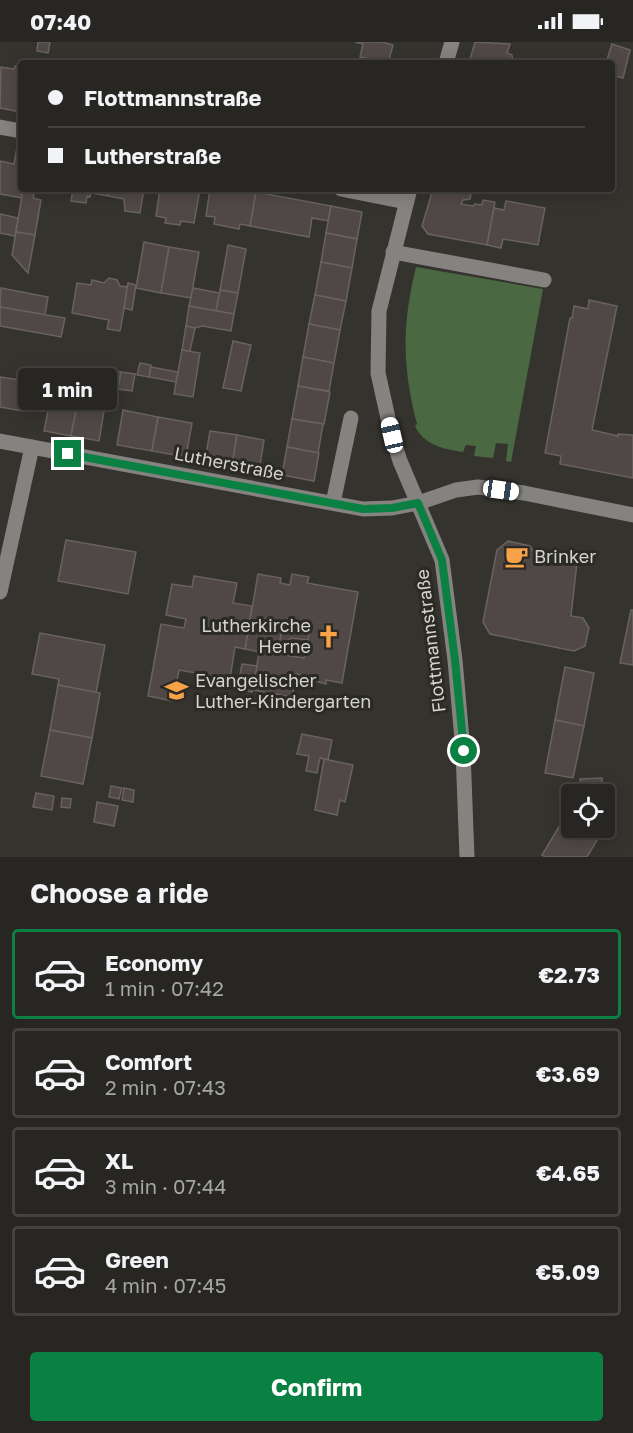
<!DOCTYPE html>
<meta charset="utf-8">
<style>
:root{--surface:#282622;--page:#302e2a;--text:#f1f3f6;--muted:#a5a5a5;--line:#444340;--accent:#0b8043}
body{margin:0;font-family:"Golos Text",sans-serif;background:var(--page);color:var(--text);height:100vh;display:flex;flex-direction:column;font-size:22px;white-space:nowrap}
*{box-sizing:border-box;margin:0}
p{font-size:20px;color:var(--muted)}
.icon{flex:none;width:33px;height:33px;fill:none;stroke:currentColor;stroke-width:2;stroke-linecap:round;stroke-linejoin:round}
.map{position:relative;height:815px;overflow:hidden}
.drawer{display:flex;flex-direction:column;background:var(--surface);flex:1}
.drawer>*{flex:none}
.banner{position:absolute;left:18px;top:18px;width:597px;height:132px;border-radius:6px;box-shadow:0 3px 15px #0003,0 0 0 2px var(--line);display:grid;align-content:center;height:132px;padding:0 30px;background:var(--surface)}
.fabs{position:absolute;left:561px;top:742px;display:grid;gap:12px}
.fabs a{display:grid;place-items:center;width:54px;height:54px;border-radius:6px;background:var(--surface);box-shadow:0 3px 15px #0003,0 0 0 2px var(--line);font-size:30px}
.end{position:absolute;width:27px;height:27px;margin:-14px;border:8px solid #0b8043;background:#fff;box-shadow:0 0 0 3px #fff}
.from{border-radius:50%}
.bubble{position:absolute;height:42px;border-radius:6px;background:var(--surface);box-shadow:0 3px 15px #0003,0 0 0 2px var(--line);font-size:20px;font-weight:700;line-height:42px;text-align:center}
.car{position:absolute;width:18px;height:36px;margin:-18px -9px;border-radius:8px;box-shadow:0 0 4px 2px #0007;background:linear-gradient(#fff 24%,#345 0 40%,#fff 0 76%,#345 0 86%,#fff 0)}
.banner b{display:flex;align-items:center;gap:21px;height:57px;font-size:22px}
.banner b+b{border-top:2px solid var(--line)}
.banner i{width:15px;height:15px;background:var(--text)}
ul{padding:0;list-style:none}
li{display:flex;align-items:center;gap:18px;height:90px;margin:0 12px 9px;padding:0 18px;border:3px solid var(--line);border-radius:6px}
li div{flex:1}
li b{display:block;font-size:22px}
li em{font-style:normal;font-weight:700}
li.selected{border-color:var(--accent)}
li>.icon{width:54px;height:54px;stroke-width:1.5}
h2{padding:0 30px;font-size:27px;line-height:72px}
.action{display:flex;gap:12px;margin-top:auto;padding:12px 30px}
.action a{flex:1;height:69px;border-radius:6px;background:var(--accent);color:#fff;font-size:24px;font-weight:700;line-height:69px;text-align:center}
.status{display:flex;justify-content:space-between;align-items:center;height:42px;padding:0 30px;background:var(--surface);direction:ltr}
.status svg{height:16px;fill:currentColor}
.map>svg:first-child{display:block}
.green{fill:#4a6841}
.building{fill:#4f4846;stroke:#69625f;stroke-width:1.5;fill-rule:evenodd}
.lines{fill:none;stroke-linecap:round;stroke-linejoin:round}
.minor{stroke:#858380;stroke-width:15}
.route{stroke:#0b8043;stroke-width:8}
.labels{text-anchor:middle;stroke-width:6;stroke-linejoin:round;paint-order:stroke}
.street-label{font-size:18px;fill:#d5d4d0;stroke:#2b2a24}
.poi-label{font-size:18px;fill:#d5d4d0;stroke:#2b2a24;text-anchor:start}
</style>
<div class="status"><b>07:40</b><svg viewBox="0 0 49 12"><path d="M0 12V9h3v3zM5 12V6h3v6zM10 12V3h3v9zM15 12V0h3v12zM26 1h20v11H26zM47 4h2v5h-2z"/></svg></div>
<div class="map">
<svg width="633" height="815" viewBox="0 0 633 815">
<rect width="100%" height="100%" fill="#35332e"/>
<!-- green -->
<path class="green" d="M416,225l127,22 -32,173 -5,-1 2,-17 -12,-1 -3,15 -19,-2 2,-10 -10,-1 -3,7c-20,-3 -39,-7 -48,-26l2,-2c-15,-57 -15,-100 -1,-157z"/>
<!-- building -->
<g class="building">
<path d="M38,0h12l-2,11 -11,-2z"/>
<path d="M355,0h27l11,3 -5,18 -28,-6 3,-13z"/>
<path d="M475,0l35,2 -3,9 5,2 1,8h-44z"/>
<path d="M612,2l18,6 -7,28 -11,-3v-12h-6z"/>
<path d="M15,24l6,1v45l-21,-4 1,-41 13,2z"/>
<path d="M17,106l4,1 1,49 -22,-4v-33l14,3z"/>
<path d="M23,147h12l-2,9 8,2 -6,35 -19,-3z"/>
<path d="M73,147h36l-1,7 -17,-3 -1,4 -3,-1 -1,7 -15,-2z"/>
<path d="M109,147h35l-4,24 -15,-2 -1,-12 -16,-3z"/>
<path d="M160,147h40l-6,34 -13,-2 -1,4 -15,-2 1,-5 -10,-2z"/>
<path d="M210,147h29l17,3 -5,34 -11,-2 -1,5 -25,-5 1,-7 -9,-1z"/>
<path d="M433,147h39l-2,10 -7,1 -2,4 12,2 2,-2 7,1 1,-5 12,2 -8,43 -59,-11 -6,-8z"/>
<path d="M256,150l75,14 -3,15 -16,-3 -3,19 -59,-11z"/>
<path d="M506,159l39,7 -7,37 -35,-6 -2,9 -14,-3 7,-37 10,2z"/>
<path d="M331,164l31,6 -5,27 -31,-6z"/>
<path d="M0,172l18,4 -3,18 -15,-3z"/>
<path d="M16,190l19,3 -7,38 -16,-18z"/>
<path d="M326,191l31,6 -5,29 -31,-6z"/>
<path d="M144,200l25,5 -8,46 -25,-5z"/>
<path d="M228,203l18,4 -8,44 -18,-3z"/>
<path d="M169,205l30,5 -8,46 -30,-5z"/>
<path d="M321,220l31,6 -6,33 -31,-6z"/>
<path d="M109,236l8,2 3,6 8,1 -8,44 -13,-2 2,-9 -37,-7 5,-30 14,2 1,-5 12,3z"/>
<path d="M128,241l8,2 -4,25 -8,-2z"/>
<path d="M1,246l47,9 -3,18 -45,-8z"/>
<path d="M193,246l27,5 -4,18 -27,-5z"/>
<path d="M220,248l18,3 -4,21 -18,-3z"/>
<path d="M315,253l31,6 -6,29 -31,-6z"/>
<path d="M589,258l28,6 -25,124 26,6v-2l15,1v43l-73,-14 1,-8 -16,-3 25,-135h2l2,-12 14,3z"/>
<path d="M189,264l45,8 -3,17 -29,-5 -7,2 -9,-2z"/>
<path d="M0,265l65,11 -4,19 -61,-11z"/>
<path d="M309,282l31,6 -6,33 -31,-6z"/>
<path d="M186,284l9,2 -5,23 -8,-1z"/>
<path d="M233,299l18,4 -10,46 -18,-3z"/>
<path d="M182,308l18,3 -7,44 -19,-3z"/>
<path d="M303,315l31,6 -5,28 -31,-5z"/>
<path d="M140,321l11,2 -2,12 -12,-2z"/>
<path d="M151,325l27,5 -2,10 -27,-5z"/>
<path d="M106,327l15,3 -3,17 -15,-3z"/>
<path d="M121,330l14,2 -3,17 -14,-2z"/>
<path d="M0,335l27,4 -5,30 -22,-4z"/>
<path d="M298,344l32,6 -6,32 -32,-5z"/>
<path d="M50,359l27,5 -6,30 -27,-5z"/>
<path d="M77,364l27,5 -5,30 -28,-5z"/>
<path d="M123,368l35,7 -6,34 -35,-6z"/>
<path d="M158,375l34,6 -6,34 -34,-6z"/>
<path d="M292,377l31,5 -5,29 -31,-6z"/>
<path d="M210,389l27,4 -5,31 -27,-5z"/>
<path d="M237,393l27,5 -5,31 -27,-5z"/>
<path d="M287,405l32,6 -5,28 -32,-6z"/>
<path d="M66,498l70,12 -8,42 -70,-13z"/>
<path d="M508,499l22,5 4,6 27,6v3l16,1 -6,54 12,2 6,10 -4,18 -11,5 -84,-17 -7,-12 14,-72z"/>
<path d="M258,532l23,4 -1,5 10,2 2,-11 17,3 -2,6 51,9 -16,91 -16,-3v4l-11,-3v-3l-19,-4 -4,23 -39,-7 6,-38 -14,-3zM282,586l27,5 -5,25 -26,-4z"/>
<path d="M194,534l43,7 -4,20 19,3 -7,43 -10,-2 -5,32 -51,-9 -6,31 -25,-5 13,-72 23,4 2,-9 -20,-4 6,-31 20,3z"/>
<path d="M631,568h2v55l-13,-2z"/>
<path d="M282,586l27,5 -1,7 -17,-2 -5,5 -2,12 -6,-1z"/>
<path d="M40,591l65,12 -9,48 -38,-8 1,-6 -27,-5z"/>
<path d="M242,622l15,2 -5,26 -15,-3z"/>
<path d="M565,625l29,6 -10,53 -29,-6z"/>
<path d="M58,643l42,8 -8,45 -42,-8z"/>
<path d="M555,678l29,6 -11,52 -28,-5z"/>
<path d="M50,688l42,8 -9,46 -42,-8z"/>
<path d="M302,692l30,6 -4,20 -8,-2 -3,15 -11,-2 3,-15 -12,-2z"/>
<path d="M324,717l29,6 -8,37 -5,-2 -3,15 -22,-5z"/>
<path d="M602,736v11l-22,1v-11z"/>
<path d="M111,744l11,2 -3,11 -10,-2z"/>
<path d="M124,746l10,2 -1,12 -11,-2z"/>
<path d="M36,751l18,3 -2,14 -19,-3z"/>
<path d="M62,756l9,1 -1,9 -9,-1z"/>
<path d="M97,760l21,4 -4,20 -20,-4z"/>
<path d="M569,768l3,2v16h27l4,2 -16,27h-42l-3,-2z"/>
</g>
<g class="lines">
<!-- minor -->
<g class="minor">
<path d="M446,21l6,-21"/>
<path d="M0,85l21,4"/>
<path d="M341,147l65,13"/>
<path d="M410,147l-31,122 -1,62 14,63 8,25 42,99 13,100 8,91 4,106"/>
<path d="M393,210l151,28"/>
<path d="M0,399l363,68 29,-1 26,-5 38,-13 22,-3 46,6 109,22"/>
<path d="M333,461l18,-85"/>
<path d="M0,550l32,-145"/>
</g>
</g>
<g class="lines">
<!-- route -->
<path class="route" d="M68,412l295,55 29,-1 26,-5 24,57 13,100 9,91"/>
</g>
<!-- icons -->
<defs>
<symbol id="cafe-bare" viewBox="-9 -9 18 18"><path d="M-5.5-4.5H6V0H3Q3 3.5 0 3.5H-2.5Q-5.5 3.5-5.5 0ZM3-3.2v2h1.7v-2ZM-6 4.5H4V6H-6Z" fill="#f7a149" stroke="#2b2a24" stroke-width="2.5" paint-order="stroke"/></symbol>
<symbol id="church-bare" viewBox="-9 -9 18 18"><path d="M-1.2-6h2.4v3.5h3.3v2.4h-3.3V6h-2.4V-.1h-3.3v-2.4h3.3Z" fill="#f7a149" stroke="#2b2a24" stroke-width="2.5" paint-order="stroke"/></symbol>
<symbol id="school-bare" viewBox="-9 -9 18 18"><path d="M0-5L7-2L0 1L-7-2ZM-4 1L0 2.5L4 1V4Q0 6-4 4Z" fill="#f7a149" stroke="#2b2a24" stroke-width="2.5" paint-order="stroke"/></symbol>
</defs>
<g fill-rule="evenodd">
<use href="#cafe-bare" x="500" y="498" width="33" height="33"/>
<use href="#church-bare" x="312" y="578" width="33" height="33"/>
<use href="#school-bare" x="160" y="632" width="33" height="33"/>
</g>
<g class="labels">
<!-- street labels -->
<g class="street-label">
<text transform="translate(229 422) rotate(11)" y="6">Lutherstraße</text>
<text transform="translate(431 599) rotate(-97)" y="6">Flottmannstraße</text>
</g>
<!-- poi labels -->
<g class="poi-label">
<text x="534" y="521">Brinker</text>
<text x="311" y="590" text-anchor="end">Lutherkirche<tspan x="311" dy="21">Herne</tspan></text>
<text x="195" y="645">Evangelischer<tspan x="195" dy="21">Luther-Kindergarten</tspan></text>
</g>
</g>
</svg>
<div class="fabs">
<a><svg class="icon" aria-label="locate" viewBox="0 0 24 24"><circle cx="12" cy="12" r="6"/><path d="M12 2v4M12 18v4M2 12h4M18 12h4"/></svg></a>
</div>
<i class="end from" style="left:464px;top:709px"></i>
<i class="end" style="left:68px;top:412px"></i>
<div class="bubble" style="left:18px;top:326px;width:99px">1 min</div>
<i class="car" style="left:392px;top:393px;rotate:347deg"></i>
<i class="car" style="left:501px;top:448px;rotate:98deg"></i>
<div class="banner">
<b><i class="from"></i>Flottmannstraße</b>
<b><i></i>Lutherstraße</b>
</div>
</div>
<section class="drawer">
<h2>Choose a ride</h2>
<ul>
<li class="selected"><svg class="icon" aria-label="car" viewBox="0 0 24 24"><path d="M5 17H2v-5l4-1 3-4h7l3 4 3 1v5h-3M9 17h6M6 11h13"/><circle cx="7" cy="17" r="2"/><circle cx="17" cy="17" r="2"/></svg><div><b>Economy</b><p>1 min · 07:42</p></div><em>€2.73</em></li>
<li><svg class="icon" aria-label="car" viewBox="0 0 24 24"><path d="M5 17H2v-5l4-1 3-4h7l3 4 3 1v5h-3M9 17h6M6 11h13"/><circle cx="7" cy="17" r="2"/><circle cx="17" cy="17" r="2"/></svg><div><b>Comfort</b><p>2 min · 07:43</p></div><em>€3.69</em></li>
<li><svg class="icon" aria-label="car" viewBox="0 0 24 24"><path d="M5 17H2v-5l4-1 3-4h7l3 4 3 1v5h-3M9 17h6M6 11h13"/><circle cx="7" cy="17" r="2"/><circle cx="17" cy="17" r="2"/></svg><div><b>XL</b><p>3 min · 07:44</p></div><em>€4.65</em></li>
<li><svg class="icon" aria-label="car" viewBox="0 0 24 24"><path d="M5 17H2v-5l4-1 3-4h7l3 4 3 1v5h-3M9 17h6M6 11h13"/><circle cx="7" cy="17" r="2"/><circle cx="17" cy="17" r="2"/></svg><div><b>Green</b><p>4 min · 07:45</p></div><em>€5.09</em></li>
</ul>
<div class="action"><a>Confirm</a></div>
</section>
